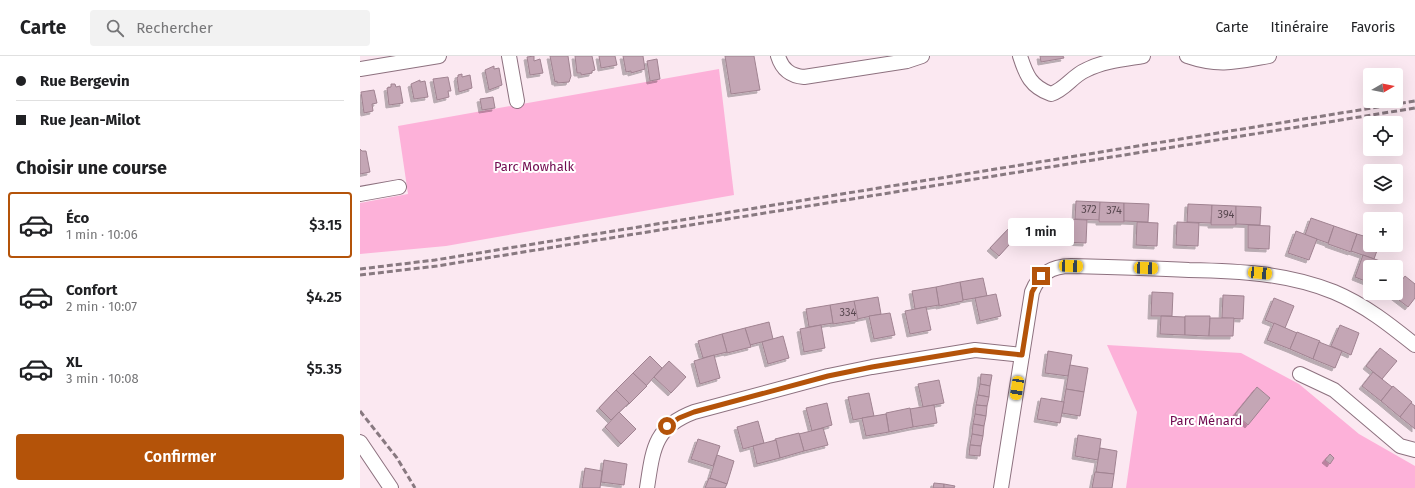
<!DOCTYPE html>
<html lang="fr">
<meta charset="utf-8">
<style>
:root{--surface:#fff;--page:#f2f2f2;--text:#202124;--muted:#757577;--line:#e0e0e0;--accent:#b45309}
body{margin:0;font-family:"Fira Sans",sans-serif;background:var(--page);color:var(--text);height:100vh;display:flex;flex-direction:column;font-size:15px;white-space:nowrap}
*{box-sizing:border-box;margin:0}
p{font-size:13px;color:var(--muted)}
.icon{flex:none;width:22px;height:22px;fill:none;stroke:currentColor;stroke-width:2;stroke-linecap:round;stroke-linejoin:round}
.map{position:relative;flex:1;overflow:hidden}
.side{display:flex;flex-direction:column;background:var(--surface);width:360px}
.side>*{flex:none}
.top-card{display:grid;align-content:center;height:88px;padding:0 16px;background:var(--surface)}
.needle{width:26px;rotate:81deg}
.controls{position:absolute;left:1003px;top:12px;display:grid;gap:8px}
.controls a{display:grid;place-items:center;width:40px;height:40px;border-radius:4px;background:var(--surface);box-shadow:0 4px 16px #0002;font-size:20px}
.end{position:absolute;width:18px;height:18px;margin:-9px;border:5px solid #b45309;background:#fff;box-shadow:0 0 0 2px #fff}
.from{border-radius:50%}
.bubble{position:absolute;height:28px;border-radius:4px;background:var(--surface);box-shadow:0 4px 16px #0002;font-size:13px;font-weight:600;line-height:28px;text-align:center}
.car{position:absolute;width:12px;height:24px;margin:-12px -6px;border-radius:5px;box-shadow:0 0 3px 1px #0007;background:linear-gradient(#f5c518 24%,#345 0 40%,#f5c518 0 76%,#345 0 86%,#f5c518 0)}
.top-card b{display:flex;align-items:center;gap:14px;height:38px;font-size:15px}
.top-card b+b{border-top:1px solid var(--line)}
.top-card i{width:10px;height:10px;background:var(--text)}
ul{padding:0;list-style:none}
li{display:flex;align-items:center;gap:12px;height:66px;margin:0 8px 6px;padding:0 8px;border:2px solid transparent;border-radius:4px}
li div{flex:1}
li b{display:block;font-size:15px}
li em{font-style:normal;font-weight:600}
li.selected{border-color:var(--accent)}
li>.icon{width:36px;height:36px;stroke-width:1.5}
h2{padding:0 16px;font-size:18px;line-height:48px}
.primary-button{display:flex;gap:8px;margin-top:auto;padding:8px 16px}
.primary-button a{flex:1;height:46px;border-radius:4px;background:var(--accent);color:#fff;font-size:16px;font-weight:600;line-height:46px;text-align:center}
header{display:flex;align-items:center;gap:24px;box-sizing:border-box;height:56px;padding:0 20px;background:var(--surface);border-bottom:1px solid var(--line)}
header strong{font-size:19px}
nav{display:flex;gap:22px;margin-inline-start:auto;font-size:14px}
.search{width:280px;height:36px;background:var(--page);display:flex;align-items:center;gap:10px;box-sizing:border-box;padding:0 14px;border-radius:4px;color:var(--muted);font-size:15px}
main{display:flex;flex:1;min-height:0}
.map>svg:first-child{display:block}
.green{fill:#fdb1d9}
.building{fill:#c4a6b5;stroke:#a08391;filter:url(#shadow)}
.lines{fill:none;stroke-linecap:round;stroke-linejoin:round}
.minor-casing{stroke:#8d717f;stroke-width:16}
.minor{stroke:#fff;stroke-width:14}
.rail{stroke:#887980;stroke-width:3;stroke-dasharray:6 3;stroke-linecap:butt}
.route{stroke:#b45309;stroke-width:5}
.labels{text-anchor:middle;stroke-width:4;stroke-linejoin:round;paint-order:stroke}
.number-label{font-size:11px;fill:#594850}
.park-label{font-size:13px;fill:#710a4f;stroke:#fff}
</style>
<header>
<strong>Carte</strong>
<div class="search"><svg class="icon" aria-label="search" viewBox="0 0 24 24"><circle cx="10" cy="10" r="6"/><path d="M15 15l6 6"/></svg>Rechercher</div>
<nav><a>Carte</a><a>Itinéraire</a><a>Favoris</a></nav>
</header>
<main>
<section class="side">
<div class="top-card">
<b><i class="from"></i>Rue Bergevin</b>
<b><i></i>Rue Jean-Milot</b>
</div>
<h2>Choisir une course</h2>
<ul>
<li class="selected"><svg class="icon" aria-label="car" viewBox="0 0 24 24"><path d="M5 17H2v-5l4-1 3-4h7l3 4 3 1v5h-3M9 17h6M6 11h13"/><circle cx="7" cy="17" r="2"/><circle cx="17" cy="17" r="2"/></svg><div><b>Éco</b><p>1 min · 10:06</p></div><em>$3.15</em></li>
<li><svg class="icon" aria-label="car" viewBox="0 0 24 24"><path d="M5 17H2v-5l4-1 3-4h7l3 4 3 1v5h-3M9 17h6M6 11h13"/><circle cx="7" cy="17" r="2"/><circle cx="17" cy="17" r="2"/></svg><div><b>Confort</b><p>2 min · 10:07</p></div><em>$4.25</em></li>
<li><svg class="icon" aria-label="car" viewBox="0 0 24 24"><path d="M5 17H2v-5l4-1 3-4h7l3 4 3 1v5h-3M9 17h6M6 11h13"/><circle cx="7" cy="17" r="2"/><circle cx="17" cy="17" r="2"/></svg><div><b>XL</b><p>3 min · 10:08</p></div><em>$5.35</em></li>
</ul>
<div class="primary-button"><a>Confirmer</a></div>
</section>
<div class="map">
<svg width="1055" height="432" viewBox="0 0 1055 432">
<defs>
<filter id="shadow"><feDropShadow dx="-3" dy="3" stdDeviation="0" flood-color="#0004"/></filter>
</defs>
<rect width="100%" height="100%" fill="#fbe8f1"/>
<!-- green -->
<g class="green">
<path d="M359,13l15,126 -288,51 -86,8v-51l48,-9 -10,-68z"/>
<path d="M747,289l134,8 58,31 60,50 56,32v22h-289l11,-76z"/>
</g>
<!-- building -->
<g class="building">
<path d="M174,0v5l6,-2 3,14 -13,2 -3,-18z"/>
<path d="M190,0h18l3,20 -2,6 -12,1v-2l-2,1z"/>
<path d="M215,0h17l3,14 -3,1v2l-11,2v-2h-4z"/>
<path d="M239,0h16l2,9 -16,3z"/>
<path d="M263,0h20l2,13 -14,4v-2l-5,1z"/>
<path d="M365,0h29l6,34 -29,4z"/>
<path d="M680,0h23l1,2 -23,4z"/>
<path d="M297,3l3,20 -10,2 -3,-20z"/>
<path d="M134,10v3l5,-1 3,17 -13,5 -4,-20z"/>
<path d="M102,18v3l8,-2 2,13 -13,4 -2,-14 1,-1v-2z"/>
<path d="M88,21l3,14h-3l1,6 -12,3 -4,-21z"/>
<path d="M60,24v2l5,-1 3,16 -14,2 -3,-15z"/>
<path d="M31,28h4l1,3 4,-1 3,17 -14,2 -2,-17 4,-1z"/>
<path d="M14,34l3,13 -5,1 1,7 -9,2 -3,-21z"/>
<path d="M133,41l2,11 -13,2 -2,-11z"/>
<path d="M0,93l2,2h4l4,21 -10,2z"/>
<path d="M716,145l24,1 -1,18 -24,-1z"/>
<path d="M740,146l24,1v19h-25z"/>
<path d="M764,147l25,1 -1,18 -24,-1z"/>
<path d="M828,148l24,1 -1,18 -24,-1z"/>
<path d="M852,149l24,1v19h-25z"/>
<path d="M876,150l25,1 -1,18 -24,-1z"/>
<path d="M951,162l23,8 -6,17 -23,-8z"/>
<path d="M706,163l21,1 -1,23 -22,-1z"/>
<path d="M777,166l21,1 -1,23 -21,-1z"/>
<path d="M817,166l22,1 -1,23 -22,-1z"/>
<path d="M888,169l22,1 -1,23 -21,-1z"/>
<path d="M651,170l8,8 -20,22 -9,-8z"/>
<path d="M974,170l23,8 -6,18 -23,-8z"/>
<path d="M936,175l21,8 -8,21 -21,-7z"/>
<path d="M997,178l13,4v7h9l-5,14 -23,-8z"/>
<path d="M1003,199l20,7 -1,5h-12v16l-15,-6z"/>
<path d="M1045,220l10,8v14l-7,9 -17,-13 5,-1v-5z"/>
<path d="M623,222l4,18 -24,4 -3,-18z"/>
<path d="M600,226l3,19 -24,5 -3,-19z"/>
<path d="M576,231l3,18 -24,4 -3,-18z"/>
<path d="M792,236l21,1 -1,23h-21z"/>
<path d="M636,238l5,22 -21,5 -5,-23z"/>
<path d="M863,239l21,1 -1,23 -21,-1z"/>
<path d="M518,241l3,17 -24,5 -3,-18z"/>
<path d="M914,242l20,8 -9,22 -20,-8z"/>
<path d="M494,245l4,19 -25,4 -3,-19z"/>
<path d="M470,249l3,18 -24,4 -3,-18z"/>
<path d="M566,251l5,23 -21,4 -5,-23z"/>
<path d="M530,257l5,22 -21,4 -5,-23z"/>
<path d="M801,260l24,1v18l-25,-1z"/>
<path d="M825,260h25l-1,20 -24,-1z"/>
<path d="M850,262h24l-1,18h-24z"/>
<path d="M409,266l4,17 -23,6 -5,-17z"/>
<path d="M914,267l23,10 -7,16 -23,-9z"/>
<path d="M461,269l4,23 -21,4 -4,-23z"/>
<path d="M980,269l19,8 -8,22 -20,-9z"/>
<path d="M385,272l6,19 -24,6 -5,-19z"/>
<path d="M937,276l23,9 -7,18 -23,-10z"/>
<path d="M362,278l5,18 -24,6 -5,-17z"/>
<path d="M423,280l6,22 -21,6 -6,-22z"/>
<path d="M959,286l23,9 -7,17 -22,-9z"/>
<path d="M1020,292l17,13 -15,18 -16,-13z"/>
<path d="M688,295l24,4 -4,21 -23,-3z"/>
<path d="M354,299l6,23 -20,6 -6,-23z"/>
<path d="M290,300l12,12 -16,18 -13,-13z"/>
<path d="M309,305l17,16 -15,16 -17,-16z"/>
<path d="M710,309l18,3 -4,24 -18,-3z"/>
<path d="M1013,316l19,15 -11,14 -19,-15z"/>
<path d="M273,317l14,13 -18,18 -13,-14z"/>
<path d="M621,318l11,1 -2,11 -10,-2z"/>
<path d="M579,324l5,23 -21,4 -5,-23z"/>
<path d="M620,328l10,2 -1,11 -11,-2z"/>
<path d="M1033,330l19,16 -12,15 -19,-16z"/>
<path d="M897,331l13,11 -22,27 -13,-11z"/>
<path d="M706,333l18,3 -4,24 -18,-3z"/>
<path d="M256,334l13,13 -18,17 -12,-12z"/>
<path d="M509,337l5,23 -21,4 -5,-23z"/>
<path d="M618,339l11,2 -2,9 -11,-1z"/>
<path d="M681,342l23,4 -4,21 -23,-4z"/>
<path d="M467,347l5,22 -20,6 -6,-23z"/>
<path d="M1051,347l4,3v23l-15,-12z"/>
<path d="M574,349l3,18 -24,4 -3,-18z"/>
<path d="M616,349l11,1 -1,10 -11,-2z"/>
<path d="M550,352l3,19 -24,5 -3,-19z"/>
<path d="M259,356l17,17 -15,15 -16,-17z"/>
<path d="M526,358l3,18 -23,4 -4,-18z"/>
<path d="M615,358l11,2 -2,10 -11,-2z"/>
<path d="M398,365l6,22 -21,6 -6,-22z"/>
<path d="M613,368l11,2 -1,10 -11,-2z"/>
<path d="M463,372l5,17 -24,6 -5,-17z"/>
<path d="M439,377l5,18 -24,7 -5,-19z"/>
<path d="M612,378l11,2 -2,10 -11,-1z"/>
<path d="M718,379l23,4 -3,21 -23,-4z"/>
<path d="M338,383l22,7 -7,20 -22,-7z"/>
<path d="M416,384l4,18 -23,6 -4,-18z"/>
<path d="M610,389l11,1 -1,10 -11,-1z"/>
<path d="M740,392l17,3 -3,23 -18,-2z"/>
<path d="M970,398l4,4 -4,6 -5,-4z"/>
<path d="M357,399l17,6 -7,23 -17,-6z"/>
<path d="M244,404l23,4 -3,21 -23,-3z"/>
<path d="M225,412l17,3 -2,17h-18z"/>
<path d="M735,416l19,2 -2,14h-20z"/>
<path d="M349,422l18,6 -2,4h-20z"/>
<path d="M574,427l10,1v4h-11z"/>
<path d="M584,428l11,2 -1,2h-10z"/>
</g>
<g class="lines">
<defs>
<g id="minor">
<path d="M149,0l8,45"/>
<path d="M418,0c4,13 12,20 26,21l103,-16 15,-5"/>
<path d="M660,0c6,19 11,31 31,38 15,-5 21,-18 35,-24 17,-9 39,-11 57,-14"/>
<path d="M827,0c32,11 49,6 82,0"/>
<path d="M0,13l79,-13"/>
<path d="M0,138l39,-7"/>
<path d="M940,318l34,16 66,56 15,4"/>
<path d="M0,386l31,46"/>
<path d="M287,432c6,-39 7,-61 47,-76l134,-36 44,-9 103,-17 47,5"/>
<path d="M641,432l31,-196c7,-18 19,-26 39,-26 39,1 78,2 118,4 50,1 98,3 145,22 31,13 56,33 81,53"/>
</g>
</defs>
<!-- minor casing -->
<use href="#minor" class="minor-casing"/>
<!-- minor -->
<use href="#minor" class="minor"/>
<!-- rail -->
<g class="rail">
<path d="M0,213l75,-9 980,-159"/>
<path d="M0,219l77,-9 978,-158"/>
<path d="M0,355l37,47 18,30"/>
</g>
</g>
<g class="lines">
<!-- route -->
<path class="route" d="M307,370l12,-8 15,-6 134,-36 44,-9 103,-17 47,5 10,-63 9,-16"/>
</g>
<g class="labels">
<!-- number labels -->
<g class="number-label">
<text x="729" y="157">372</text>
<text x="754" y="158">374</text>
<text x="866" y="162">394</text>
<text x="488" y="260">334</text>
</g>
<!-- park labels -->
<g class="park-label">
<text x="174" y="115">Parc Mowhalk</text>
<text x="846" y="369">Parc Ménard</text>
</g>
</g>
</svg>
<div class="controls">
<a><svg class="needle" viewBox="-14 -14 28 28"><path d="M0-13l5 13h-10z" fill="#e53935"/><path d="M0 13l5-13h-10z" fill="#757577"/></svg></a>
<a><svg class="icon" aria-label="locate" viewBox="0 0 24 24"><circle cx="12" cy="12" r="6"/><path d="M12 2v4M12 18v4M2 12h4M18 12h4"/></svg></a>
<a><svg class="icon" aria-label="layers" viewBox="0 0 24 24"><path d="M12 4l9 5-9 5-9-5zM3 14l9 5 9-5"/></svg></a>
<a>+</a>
<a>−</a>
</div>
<i class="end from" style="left:307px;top:370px"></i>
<i class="end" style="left:681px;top:220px"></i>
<div class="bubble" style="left:648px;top:162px;width:66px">1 min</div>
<i class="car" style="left:711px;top:210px;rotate:92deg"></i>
<i class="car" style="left:786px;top:212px;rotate:92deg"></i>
<i class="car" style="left:900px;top:217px;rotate:95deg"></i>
<i class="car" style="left:657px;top:332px;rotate:189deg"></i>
</div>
</main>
